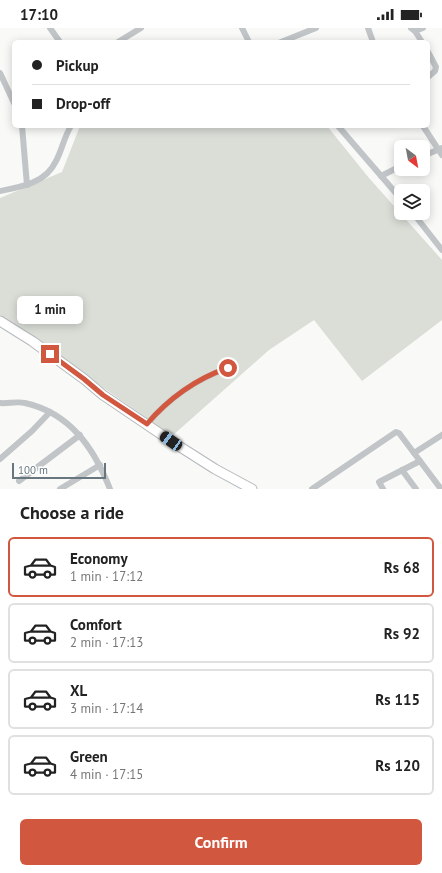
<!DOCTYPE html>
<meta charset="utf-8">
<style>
:root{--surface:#fff;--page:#f6f6f6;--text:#222;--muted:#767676;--line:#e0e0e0;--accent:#d1573f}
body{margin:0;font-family:"PT Sans",sans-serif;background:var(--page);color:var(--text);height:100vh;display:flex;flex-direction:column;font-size:15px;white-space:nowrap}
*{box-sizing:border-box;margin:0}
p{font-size:13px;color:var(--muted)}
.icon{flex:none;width:22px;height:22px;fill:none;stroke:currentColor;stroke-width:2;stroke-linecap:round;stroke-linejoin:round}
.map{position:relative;height:461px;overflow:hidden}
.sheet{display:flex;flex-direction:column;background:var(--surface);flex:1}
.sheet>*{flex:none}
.top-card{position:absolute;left:12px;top:12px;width:418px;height:88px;border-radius:6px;box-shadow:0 2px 10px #0003;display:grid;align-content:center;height:88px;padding:0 20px;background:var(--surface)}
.needle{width:26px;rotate:148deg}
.controls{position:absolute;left:394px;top:112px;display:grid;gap:8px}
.controls a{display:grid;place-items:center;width:36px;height:36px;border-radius:6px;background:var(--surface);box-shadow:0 2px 10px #0003;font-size:20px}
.scale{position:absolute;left:12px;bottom:10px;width:94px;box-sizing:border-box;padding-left:4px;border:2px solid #67767f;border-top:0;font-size:11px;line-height:14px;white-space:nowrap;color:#67767f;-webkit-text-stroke:3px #fff;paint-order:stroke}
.end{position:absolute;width:18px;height:18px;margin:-9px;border:5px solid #d1573f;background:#fff;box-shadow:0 0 0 2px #fff}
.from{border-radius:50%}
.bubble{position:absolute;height:28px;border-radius:6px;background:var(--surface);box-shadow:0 2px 10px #0003;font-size:13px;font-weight:700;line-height:28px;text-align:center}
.car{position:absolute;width:12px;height:24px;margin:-12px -6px;border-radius:5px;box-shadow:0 0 3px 1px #0007;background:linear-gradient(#222 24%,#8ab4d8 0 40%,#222 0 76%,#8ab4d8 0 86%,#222 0)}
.top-card b{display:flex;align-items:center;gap:14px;height:38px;font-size:15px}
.top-card b+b{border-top:1px solid var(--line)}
.top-card i{width:10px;height:10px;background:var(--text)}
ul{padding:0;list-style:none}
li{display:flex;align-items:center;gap:12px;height:60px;margin:0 8px 6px;padding:0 12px;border:2px solid var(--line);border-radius:6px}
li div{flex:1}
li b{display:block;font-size:15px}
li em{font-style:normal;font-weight:700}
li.current{border-color:var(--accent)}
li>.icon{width:36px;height:36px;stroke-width:1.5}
h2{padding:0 20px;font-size:18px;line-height:48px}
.action{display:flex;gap:8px;margin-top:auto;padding:8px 20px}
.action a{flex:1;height:46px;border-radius:6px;background:var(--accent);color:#fff;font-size:16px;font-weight:700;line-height:46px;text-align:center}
.status{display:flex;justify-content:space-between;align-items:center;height:28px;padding:0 20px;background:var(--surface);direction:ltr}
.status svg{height:11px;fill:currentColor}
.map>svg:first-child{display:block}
.park{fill:#daded7}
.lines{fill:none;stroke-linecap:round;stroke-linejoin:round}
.secondary-casing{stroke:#b4b9bd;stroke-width:11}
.street{stroke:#c1c5c8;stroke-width:6}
.secondary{stroke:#fff;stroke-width:9}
.route{stroke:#d1573f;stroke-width:5}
</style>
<div class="status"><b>17:10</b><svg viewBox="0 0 49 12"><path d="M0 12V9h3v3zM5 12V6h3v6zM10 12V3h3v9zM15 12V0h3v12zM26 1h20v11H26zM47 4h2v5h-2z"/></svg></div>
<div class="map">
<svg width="442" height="461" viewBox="0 0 442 461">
<rect width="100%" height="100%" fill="#f9f9f7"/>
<!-- park -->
<path class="park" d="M80,98h247l42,52 73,82v60l-80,61 -48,-61 -45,30 -97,86 -172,-121v-117l62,-26z"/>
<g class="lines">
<defs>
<path id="secondary" d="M0,293l32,20 52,38 19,16 68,46 44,28 37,20"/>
</defs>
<!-- secondary casing -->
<use href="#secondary" class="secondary-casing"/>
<!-- street -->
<g class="street">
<path d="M50,0l10,14"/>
<path d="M242,0l7,14"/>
<path d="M368,0l5,14"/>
<path d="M411,0l4,3 8,-3"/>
<path d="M415,3l7,11"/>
<path d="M118,14l23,-14"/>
<path d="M281,14l35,-14"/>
<path d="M428,24l8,15 -1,4 -7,6"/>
<path d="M0,45l14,30"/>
<path d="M22,98l5,59"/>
<path d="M338,98l63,73"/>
<path d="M423,98l19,29"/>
<path d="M423,128l19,-8"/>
<path d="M381,148l20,-10"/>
<path d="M0,163c21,-4 46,-8 56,-30 6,-11 8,-24 15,-35"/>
<path d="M413,185l29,37"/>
<path d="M0,375c8,1 16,-2 25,0 45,10 69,45 85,86"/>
<path d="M147,396c21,-25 50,-45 81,-56"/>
<path d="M0,431l32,-28 18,-19"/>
<path d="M402,442l14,19"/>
<path d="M19,453l61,-46"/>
<path d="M60,461l40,-24"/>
<path d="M312,461l84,-57 3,1 15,20"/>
<path d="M383,461l-4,-7 41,-21"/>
<path d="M441,461l-27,-36 28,-18"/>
</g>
<!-- secondary -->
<use href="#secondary" class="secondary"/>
</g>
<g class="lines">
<!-- route -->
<path class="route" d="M50,326l34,25 19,16 44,29c21,-25 50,-46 81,-56"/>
</g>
</svg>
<div class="controls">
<a><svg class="needle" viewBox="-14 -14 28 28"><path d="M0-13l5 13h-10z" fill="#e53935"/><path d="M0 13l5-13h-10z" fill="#767676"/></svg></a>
<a><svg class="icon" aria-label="layers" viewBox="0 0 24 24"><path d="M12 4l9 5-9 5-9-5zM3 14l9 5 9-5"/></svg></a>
</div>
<div class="scale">100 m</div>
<i class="end from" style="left:228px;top:340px"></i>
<i class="end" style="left:50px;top:326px"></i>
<div class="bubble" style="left:17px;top:268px;width:66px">1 min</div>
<i class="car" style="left:171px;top:413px;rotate:305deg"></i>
<div class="top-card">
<b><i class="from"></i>Pickup</b>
<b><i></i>Drop-off</b>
</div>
</div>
<section class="sheet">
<h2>Choose a ride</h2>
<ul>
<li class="current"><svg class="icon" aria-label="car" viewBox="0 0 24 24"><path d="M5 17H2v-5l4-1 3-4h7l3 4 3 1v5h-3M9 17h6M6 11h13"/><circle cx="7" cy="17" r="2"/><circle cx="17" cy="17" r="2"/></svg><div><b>Economy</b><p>1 min · 17:12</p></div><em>Rs 68</em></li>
<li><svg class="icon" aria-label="car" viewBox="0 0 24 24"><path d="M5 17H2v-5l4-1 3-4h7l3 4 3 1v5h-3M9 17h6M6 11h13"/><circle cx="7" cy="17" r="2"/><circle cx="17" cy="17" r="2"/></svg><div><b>Comfort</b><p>2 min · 17:13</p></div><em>Rs 92</em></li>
<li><svg class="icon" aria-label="car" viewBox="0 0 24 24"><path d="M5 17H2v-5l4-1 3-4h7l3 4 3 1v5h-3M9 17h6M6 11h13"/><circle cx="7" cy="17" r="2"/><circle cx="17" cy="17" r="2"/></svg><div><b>XL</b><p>3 min · 17:14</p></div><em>Rs 115</em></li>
<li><svg class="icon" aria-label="car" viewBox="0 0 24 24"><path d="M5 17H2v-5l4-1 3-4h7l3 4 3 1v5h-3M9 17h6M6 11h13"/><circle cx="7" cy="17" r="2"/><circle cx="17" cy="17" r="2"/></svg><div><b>Green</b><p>4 min · 17:15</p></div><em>Rs 120</em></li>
</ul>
<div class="action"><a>Confirm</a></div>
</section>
